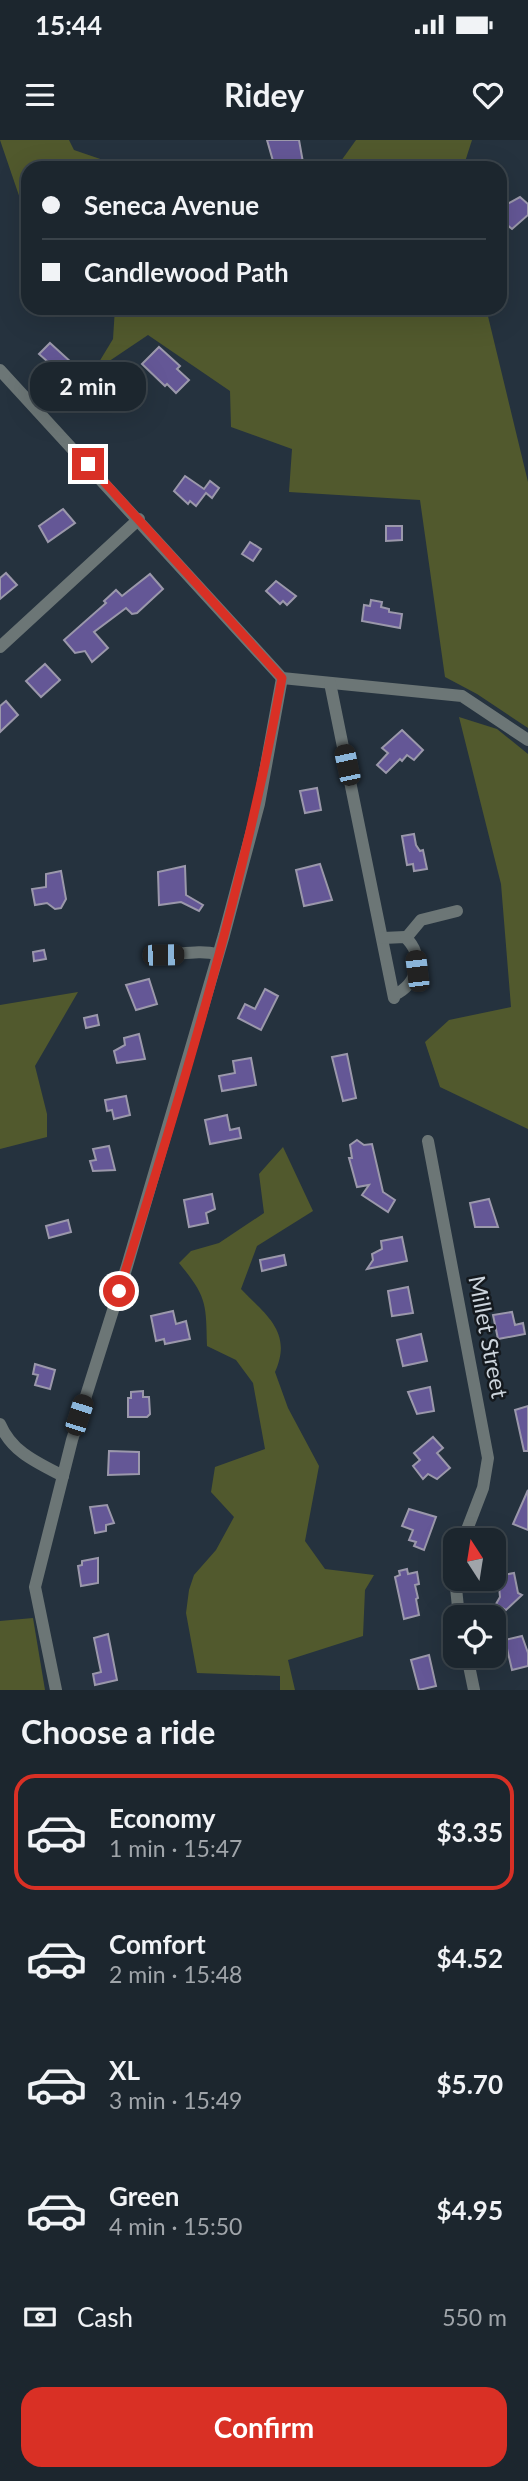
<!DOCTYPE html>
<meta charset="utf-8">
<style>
:root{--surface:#1c262e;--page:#29323a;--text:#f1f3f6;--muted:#a0a5aa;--line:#3a434a;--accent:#d93025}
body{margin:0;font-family:Lato,sans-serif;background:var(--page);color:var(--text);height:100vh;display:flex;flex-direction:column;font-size:26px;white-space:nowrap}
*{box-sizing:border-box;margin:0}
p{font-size:23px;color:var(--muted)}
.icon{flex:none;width:38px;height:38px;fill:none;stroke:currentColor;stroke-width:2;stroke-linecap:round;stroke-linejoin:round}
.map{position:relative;height:1550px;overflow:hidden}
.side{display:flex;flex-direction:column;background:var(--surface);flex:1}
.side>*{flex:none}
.banner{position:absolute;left:21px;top:21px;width:486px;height:154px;border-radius:21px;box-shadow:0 7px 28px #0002,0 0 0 2px var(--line);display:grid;align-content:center;height:154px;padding:0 21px;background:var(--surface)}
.needle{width:46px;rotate:348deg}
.fabs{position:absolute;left:443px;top:1388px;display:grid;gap:14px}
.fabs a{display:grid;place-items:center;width:63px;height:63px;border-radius:14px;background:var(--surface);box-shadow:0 7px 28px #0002,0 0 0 2px var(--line);font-size:35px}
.end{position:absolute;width:32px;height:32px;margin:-16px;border:9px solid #d93025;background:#fff;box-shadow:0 0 0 4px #fff}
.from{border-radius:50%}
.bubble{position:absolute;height:49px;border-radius:21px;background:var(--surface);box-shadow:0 7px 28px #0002,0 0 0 2px var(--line);font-size:23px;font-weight:700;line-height:49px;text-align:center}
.car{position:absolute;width:21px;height:42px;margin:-21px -10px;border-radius:9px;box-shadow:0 0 5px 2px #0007;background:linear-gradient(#222 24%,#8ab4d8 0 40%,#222 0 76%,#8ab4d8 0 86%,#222 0)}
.banner b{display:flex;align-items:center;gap:24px;height:66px;font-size:26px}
.banner b+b{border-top:2px solid var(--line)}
.banner i{width:18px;height:18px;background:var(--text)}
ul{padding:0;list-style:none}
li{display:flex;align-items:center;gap:21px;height:116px;margin:0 14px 10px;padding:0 7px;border:4px solid transparent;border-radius:21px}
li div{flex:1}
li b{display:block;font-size:26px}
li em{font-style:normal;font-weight:700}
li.selected{border-color:var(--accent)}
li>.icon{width:63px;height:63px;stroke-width:1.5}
h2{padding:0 21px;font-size:32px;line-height:84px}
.pay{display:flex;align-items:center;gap:18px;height:77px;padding:0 21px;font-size:26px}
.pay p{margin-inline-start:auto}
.button{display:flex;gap:14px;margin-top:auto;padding:14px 21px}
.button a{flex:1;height:80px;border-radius:21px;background:var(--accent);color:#fff;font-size:28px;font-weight:700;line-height:80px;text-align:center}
.status{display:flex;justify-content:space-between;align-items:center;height:49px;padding:0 35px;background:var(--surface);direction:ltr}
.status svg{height:19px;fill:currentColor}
header{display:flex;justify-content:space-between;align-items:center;height:91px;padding:0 21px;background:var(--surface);font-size:32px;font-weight:700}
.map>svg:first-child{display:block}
.green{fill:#51592d}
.building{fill:#645796;stroke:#9b98ab;stroke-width:2}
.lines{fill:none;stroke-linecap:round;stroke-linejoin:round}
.minor{stroke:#6c7676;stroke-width:12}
.route{stroke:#d93025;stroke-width:9}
.labels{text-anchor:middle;stroke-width:5;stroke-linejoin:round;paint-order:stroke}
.street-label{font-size:23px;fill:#ccd4dc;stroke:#14191e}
</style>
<div class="status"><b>15:44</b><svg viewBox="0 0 49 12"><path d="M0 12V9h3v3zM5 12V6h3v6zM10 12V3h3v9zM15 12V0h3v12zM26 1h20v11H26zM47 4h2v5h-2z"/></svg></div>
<header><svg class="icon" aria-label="menu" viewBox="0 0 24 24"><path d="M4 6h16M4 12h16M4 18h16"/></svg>Ridey<svg class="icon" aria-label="heart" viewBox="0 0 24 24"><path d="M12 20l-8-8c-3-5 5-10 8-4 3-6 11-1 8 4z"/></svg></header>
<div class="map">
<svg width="528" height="1550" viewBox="0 0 528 1550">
<rect width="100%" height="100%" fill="#25323e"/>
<!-- green -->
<g class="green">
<path d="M0,0h69l5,10 38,13 5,5h-89v54z"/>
<path d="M356,0h116l-9,28h-127z"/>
<path d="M115,168h371l42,174v246l-51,-34 -32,-17 -25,-177 -131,-8 3,-43 -61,-22 -1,-36 -82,-56 -55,37 20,-33z"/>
<path d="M459,577l38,12 31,25v375l-88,-42 -15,-45 24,-22 62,-13 -10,-123z"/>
<path d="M78,852l-43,74 12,48v23l-47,12v-144z"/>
<path d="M283,1007l30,64 -56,35 -16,43c25,26 52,43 34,83l13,36 31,58 -14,75 20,28 49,6 -9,15 -2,46 -75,24 7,30h-15v-14l-83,-3 -11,-60 3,-23 5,-15 22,-25 18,-33 -23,-25 4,-25 50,-18 -12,-66 -17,-23 -29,-14c-1,-43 0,-49 -28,-83l12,-12 28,-8 45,-30 -5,-39z"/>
<path d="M33,1478l12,72h-45v-69z"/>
</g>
<!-- building -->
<g class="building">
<path d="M267,0h32l5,28h-29z"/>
<path d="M520,57l8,7v11l-16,14 -12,-10v-11z"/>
<path d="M50,203l33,30 -10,11 -34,-30z"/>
<path d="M159,207l21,19 -3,3 12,11 -13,13 -9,-9 -2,2 -23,-22z"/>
<path d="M185,336l19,13 6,-8 9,7 -7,10 -6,-5 -10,13 -6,-5 -2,3 -14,-13z"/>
<path d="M63,369l12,14 -27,19 -9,-16z"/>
<path d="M386,386h16v14l-16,1z"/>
<path d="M250,402l11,7 -8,12 -11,-7z"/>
<path d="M6,433l11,12 -17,14v-21z"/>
<path d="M150,434l13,15 -26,24 -5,1 -6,-6 -32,24 14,16 -16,14 -7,-11 -10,2 -11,-13 42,-37 -2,-2 12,-11 6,6z"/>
<path d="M276,441l20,15 -9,9 -4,-4 -3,3 -14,-13z"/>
<path d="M371,460l11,2 -1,5 8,2v3l13,2 -2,14 -38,-7 2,-16 6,1z"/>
<path d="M45,524l15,16 -19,17 -15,-16z"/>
<path d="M6,561l12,14 -18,17v-26z"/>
<path d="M402,590l21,20 -9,10 -7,-5 -5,6 -2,-2 -14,14 -9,-8 11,-12 -6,-5z"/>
<path d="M317,648l4,22 -16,3 -5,-22z"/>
<path d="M414,694l2,11 4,6 3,-1 4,19 -13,2 -1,-7 -6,1 -5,-29z"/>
<path d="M320,724l12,36 -28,6 -8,-36z"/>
<path d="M185,726l1,29 17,10 -4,6 -18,-9 -22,3 -1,-33z"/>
<path d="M61,731l5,28 -5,9 -6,1 -8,-6 -12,2 -3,-16 14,-2v-13z"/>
<path d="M44,810l2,9 -12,2 -1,-9z"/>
<path d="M149,839l8,25 -21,6 -10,-25z"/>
<path d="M265,849l13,7 -17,34 -23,-12 7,-14 10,5z"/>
<path d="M97,875l2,10 -13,3 -2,-10z"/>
<path d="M139,894l6,25 -28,4 -3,-12 11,-6 -1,-7z"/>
<path d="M347,914l9,44 -13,3 -11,-44z"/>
<path d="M251,918l5,27 -34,6 -3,-15 16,-3 -2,-12z"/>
<path d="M126,956l4,19 -16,4 -2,-9 -5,1 -2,-11z"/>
<path d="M227,975l3,15 9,-2 2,10 -31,6 -5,-24z"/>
<path d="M357,1000l7,5 8,-1 11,48 12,8 -7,12 -26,-17 7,-10 -12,2 -8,-29h3l-2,-13z"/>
<path d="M109,1006l6,24 -22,1 -3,-10 6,-1 -3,-11z"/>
<path d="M212,1054l3,15 -9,4 2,10 -19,4 -5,-27z"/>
<path d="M489,1059l9,28h-23l-5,-24z"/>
<path d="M68,1080l3,12 -22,6 -3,-12z"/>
<path d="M402,1097l5,24 -40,8 6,-9 -1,-6 10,-5 -1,-8z"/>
<path d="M284,1115l2,10 -24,6 -2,-11z"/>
<path d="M408,1147l5,26 -21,3 -4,-25z"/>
<path d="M173,1171l3,13 10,-3 4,18 -25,5 -1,-5 -8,2 -5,-25z"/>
<path d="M512,1172l3,13 8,-2 2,11 -27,5 -5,-24z"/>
<path d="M421,1194l6,27 -24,5 -6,-26z"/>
<path d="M35,1224l20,6 -5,19 -15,-4 3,-10 -5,-1z"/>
<path d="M430,1247l4,24 -17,3 -9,-22z"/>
<path d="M143,1251v6h6l1,17 -3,3h-19v-19h3v-6z"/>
<path d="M528,1266v45h-4l-9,-41z"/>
<path d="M433,1297l10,11 -6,5 13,15 -13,11 -9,-5 -5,5 -10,-13 7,-6 -6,-7z"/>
<path d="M109,1311l30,1v22l-31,1z"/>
<path d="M528,1350v40l-15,-6z"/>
<path d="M107,1365l7,18 -8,2v6l-11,2 -5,-26z"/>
<path d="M409,1369l27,8 -12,33 -10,-4 2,-4 -7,-2 4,-10 -11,-4z"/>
<path d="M98,1418v25l-17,3 -3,-20 4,-1v-4z"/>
<path d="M407,1429l1,5 9,-2 2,12 -4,1 3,13 -2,1 3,16 -15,4 -9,-42 5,-2 -1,-4z"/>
<path d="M514,1433l4,20 4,2 -16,15 -10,-6 4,-7 -2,-21z"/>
<path d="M108,1494l9,46 -22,5 -2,-11 8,-2 -7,-34z"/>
<path d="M522,1496l6,17v13l-16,4 -7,-30z"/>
<path d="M429,1515l7,31 -17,4 -8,-30z"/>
</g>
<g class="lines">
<!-- minor -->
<g class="minor">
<path d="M0,230l282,308 180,18 66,44"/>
<path d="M0,507l139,-128"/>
<path d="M330,543l64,315"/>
<path d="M383,798l22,-1c21,19 12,48 -11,58"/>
<path d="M406,798l15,-18 36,-9"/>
<path d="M163,815c20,-1 36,-5 55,-1"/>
<path d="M428,1001l60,317 -5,30 -20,52"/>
<path d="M0,1284c12,28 36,38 63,52"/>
<path d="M455,1438l4,39"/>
<path d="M467,1516l7,34"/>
<path d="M56,1550l-21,-103 37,-147 55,-174 97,-331 35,-131 23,-126"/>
</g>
</g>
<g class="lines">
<!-- route -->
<path class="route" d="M88,324l194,214c-38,208 -99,412 -163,613"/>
</g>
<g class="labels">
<!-- street labels -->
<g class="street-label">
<text transform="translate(488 1197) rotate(79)" y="8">Millet Street</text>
</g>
</g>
</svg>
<div class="fabs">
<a><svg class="needle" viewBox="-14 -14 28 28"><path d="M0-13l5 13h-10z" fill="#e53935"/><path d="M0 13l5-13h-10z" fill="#a0a5aa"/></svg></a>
<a><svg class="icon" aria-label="locate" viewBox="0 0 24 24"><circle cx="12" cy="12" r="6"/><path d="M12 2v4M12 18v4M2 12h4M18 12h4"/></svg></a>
</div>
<i class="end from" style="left:119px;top:1151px"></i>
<i class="end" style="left:88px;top:324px"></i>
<div class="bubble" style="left:30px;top:222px;width:116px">2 min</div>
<i class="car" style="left:347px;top:625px;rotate:348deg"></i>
<i class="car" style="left:163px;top:815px;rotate:89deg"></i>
<i class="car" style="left:417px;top:831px;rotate:353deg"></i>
<i class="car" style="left:79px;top:1275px;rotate:18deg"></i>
<div class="banner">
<b><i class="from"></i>Seneca Avenue</b>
<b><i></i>Candlewood Path</b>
</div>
</div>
<section class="side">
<h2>Choose a ride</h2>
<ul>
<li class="selected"><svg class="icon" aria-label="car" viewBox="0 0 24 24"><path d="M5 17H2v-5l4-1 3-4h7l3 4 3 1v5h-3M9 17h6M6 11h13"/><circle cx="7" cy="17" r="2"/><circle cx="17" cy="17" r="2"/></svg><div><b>Economy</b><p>1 min · 15:47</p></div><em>$3.35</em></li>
<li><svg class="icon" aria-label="car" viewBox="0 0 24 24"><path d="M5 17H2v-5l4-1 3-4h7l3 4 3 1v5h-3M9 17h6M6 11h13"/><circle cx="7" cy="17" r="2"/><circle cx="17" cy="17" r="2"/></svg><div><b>Comfort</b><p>2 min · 15:48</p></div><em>$4.52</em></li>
<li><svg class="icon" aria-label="car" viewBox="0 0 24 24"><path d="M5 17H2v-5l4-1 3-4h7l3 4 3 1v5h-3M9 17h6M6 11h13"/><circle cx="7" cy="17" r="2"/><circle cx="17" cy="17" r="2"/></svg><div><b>XL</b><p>3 min · 15:49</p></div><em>$5.70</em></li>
<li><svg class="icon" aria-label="car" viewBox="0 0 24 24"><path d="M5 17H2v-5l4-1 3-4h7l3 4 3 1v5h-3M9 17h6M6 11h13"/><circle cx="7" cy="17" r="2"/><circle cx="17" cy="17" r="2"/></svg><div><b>Green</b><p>4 min · 15:50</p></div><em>$4.95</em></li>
</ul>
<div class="pay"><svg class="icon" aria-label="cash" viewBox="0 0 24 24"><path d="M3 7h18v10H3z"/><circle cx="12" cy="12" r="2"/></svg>Cash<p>550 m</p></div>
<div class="button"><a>Confirm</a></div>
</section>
